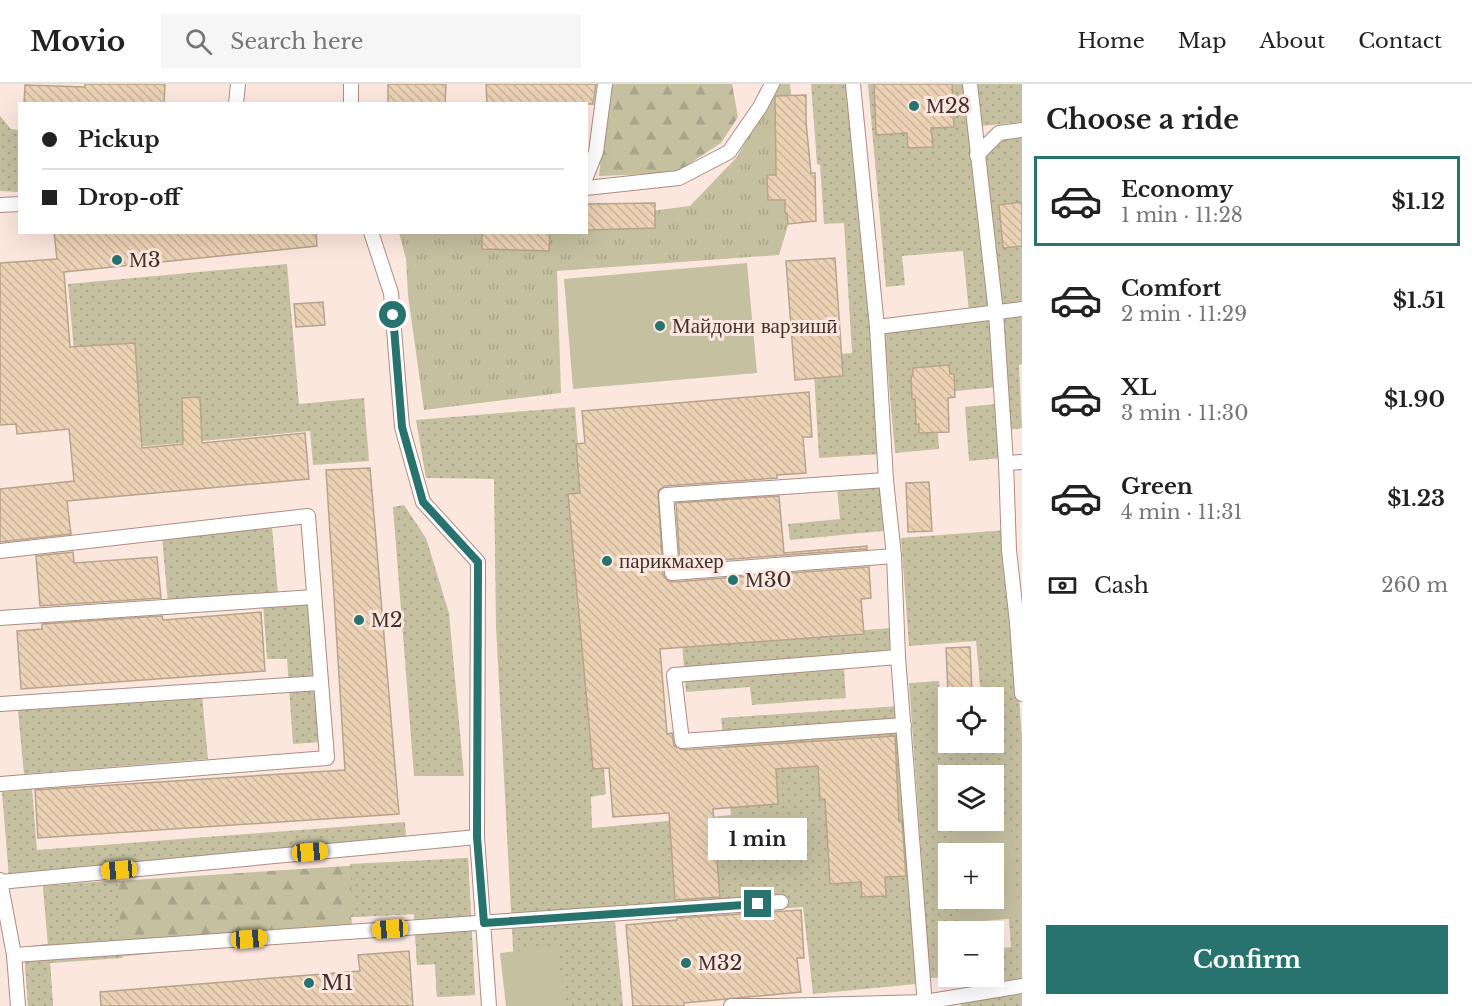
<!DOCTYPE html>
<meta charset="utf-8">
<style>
:root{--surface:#fff;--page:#f6f6f6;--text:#222;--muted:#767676;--line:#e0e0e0;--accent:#29736f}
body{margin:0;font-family:"Libre Baskerville",serif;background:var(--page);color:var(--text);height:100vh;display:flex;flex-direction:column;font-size:22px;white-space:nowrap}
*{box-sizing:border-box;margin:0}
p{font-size:20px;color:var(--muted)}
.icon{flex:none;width:33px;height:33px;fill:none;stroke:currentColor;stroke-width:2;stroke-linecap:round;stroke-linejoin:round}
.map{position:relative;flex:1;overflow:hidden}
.sheet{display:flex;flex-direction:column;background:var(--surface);width:450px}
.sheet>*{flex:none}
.banner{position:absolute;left:18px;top:18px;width:570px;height:132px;border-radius:0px;box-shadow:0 6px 24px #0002;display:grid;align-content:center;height:132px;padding:0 24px;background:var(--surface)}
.fabs{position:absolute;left:938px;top:603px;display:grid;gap:12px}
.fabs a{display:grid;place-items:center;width:66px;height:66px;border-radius:0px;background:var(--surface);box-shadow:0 6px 24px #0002;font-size:30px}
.end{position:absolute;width:27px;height:27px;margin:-14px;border:8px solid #29736f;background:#fff;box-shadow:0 0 0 3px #fff}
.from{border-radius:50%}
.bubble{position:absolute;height:42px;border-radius:0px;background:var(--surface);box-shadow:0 6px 24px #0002;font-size:20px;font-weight:700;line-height:42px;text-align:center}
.car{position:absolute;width:18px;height:36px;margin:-18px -9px;border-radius:8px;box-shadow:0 0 4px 2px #0007;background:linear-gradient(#f5c518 24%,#345 0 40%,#f5c518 0 76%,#345 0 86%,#f5c518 0)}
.banner b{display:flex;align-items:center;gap:21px;height:57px;font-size:22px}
.banner b+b{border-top:2px solid var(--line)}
.banner i{width:15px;height:15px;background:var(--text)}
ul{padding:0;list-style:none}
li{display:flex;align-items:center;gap:18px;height:90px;margin:0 12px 9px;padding:0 12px;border:3px solid transparent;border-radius:0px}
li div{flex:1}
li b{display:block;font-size:22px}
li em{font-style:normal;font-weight:700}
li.selected{border-color:var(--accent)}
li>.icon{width:54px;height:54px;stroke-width:1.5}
h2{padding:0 24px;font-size:27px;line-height:72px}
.pay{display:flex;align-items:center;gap:15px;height:66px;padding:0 24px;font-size:22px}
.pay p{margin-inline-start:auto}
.button{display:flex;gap:12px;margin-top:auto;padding:12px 24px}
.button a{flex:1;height:69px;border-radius:0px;background:var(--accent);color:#fff;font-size:24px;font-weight:700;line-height:69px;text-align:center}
header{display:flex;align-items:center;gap:36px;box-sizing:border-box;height:84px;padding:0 30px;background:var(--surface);border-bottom:2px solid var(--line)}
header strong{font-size:28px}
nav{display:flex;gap:33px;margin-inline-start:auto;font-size:21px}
.search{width:420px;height:54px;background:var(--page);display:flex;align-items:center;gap:15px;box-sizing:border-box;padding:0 21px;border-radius:0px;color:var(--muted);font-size:22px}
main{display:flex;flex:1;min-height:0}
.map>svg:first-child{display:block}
.grass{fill:url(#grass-tufts)}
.forest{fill:url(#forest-firs)}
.park{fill:url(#park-dots)}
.pitch{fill:#c5c0a0}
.building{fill:url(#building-back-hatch);stroke:#b8a38b;stroke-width:1.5}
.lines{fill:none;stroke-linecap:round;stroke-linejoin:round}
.lane-casing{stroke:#ac8d81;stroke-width:16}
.lane{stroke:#fff;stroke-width:14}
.route{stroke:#29736f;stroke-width:8}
.poi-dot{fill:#29736f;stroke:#fce7df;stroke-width:2}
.labels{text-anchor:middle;stroke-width:6;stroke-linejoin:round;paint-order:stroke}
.poi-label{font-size:21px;fill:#3f312d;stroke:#fce7df;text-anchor:start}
</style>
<header>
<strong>Movio</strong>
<div class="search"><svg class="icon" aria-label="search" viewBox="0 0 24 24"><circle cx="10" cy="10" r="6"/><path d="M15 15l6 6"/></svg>Search here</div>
<nav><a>Home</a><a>Map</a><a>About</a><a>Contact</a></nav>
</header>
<main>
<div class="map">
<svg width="1022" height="922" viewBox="0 0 1022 922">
<defs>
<pattern id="grass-tufts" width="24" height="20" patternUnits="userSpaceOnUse" patternTransform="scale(1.5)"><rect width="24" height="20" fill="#c5c0a0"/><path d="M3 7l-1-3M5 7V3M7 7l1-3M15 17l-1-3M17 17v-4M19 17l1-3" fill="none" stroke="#aaa58a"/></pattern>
<pattern id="forest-firs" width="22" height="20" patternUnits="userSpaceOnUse" patternTransform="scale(1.5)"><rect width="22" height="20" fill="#c5c0a0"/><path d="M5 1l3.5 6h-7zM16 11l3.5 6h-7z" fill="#aaa58a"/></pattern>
<pattern id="park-dots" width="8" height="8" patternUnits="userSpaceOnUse" patternTransform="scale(1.5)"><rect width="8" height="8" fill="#c5c0a0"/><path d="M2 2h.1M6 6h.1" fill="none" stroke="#aaa58a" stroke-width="1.8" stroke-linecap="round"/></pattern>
<pattern id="building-back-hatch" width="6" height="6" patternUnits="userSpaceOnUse" patternTransform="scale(1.5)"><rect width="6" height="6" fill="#ecd2b4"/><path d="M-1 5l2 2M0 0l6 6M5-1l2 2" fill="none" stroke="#cbb59b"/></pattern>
</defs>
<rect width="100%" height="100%" fill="#fce7df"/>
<!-- grass -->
<path class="grass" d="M780,0h10l11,99 -22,72 -222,16 4,122 -137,17 -16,-115 -2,-36 -7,-26 187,-1 1,-13 103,-13 46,-48z"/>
<!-- forest -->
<g class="forest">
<path d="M609,0h123l6,33 -17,26 -46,30 -76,3z"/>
<path d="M468,774l7,137 -38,2 -2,-33 -18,1 -3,-51 -63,3 3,18 -304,28 3,43h-25l-4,-59 24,-3 -5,-58z"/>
</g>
<!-- park -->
<g class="park">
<path d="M811,0h47l23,370 -62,4 -6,-102 39,-3 -8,-130 -20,1 -4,-59 -3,-1z"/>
<path d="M868,0h100l21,227 -20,1 -6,-61 -61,5 3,29 -19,2z"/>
<path d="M977,0h45v38l-41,4z"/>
<path d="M0,32l11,13 8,1v62l-19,-1z"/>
<path d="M1022,50v169l-22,3 -19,-167z"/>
<path d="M287,180l12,140 65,-6 5,63 -56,4 -3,-34 -227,21 -15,-168z"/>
<path d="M1022,228v52l-3,1 3,63 -13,2 -9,-115z"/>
<path d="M992,234l7,69 -64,6 4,56 -44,4 -11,-125z"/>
<path d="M997,320l5,54 -33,3 -4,-54z"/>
<path d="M575,323l31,387 -15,3 1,31 139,-13 -10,-97 178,-12 17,278 -103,10 -10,-87 -188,14 8,85h-107l-20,-380 -2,-147 -68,-1 -10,-58z"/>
<path d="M889,399l4,47 -103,10 -2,-16 52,-5 -3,-31z"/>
<path d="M404,421l22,33 23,75 15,163h-50l-21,-269z"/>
<path d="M272,444l6,66 -110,10 -6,-66z"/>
<path d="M1007,446l15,208v241l-36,3v-5l7,-1v-27l18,-2 -13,-175 -50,4v44l9,1 3,32 -12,1v44l15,1 2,32 -17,1v44l2,1 -20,1 -21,-295 30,-2 1,18h8v43h45v-44l-23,-1 11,-1 -5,-55 -67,5 -8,-108z"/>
<path d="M311,516l11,142 -29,2 -6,-85h-20l-4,-55z"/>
<path d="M891,544l2,22 -50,4 3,44 -94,7 -2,-18 -64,5 -4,-48z"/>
<path d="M201,601l7,74 -184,15 -7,-73z"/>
<path d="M32,705l5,61 368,-28 2,26 -398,30 -7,-86z"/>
<path d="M468,774l7,137 -38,2 -2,-33 -18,1 -3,-51 -61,3 -3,-53z"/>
<path d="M117,796l6,78 -73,5 3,43h-25l-4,-59 24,-3 -5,-58z"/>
<path d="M1022,910v12h-61v-3z"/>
</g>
<!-- pitch -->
<g class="pitch">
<path d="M747,179l10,110 -184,16 -9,-110z"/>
<path d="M1010,735l9,99 -57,5 -2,-24 33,-1v-44l-38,-1 -3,-29z"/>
<path d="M557,862l8,60h-59l-6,-53z"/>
</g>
<!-- building -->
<g class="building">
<path d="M85,0h80l-1,20h-140l1,-19 60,2z"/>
<path d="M388,0h58l-1,20h-57z"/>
<path d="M486,0h110l-3,20h-106z"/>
<path d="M874,0h78l2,43 -23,1 2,19 -25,1 -1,-15 -31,2z"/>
<path d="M806,11v27l5,51h4l1,48 -28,3 -1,-11h-2v-13h-17l-1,-25h9l-1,-77 1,-2z"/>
<path d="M1022,118v44l-19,2 -4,-43z"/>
<path d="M655,119v25l-68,2v-26z"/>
<path d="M54,148h262l1,14 -253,26 6,75 65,-4 7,105 41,-4 -1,-46 18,-1 2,46 103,-10 4,46 -242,22 4,33 -71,8v-53l74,-8 -5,-52 -52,5 -1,-10 -16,1v-162l57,-4z"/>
<path d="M482,148h68l-1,19 -67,-2z"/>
<path d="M835,174l8,118 -48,4 -9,-119z"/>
<path d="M323,218l2,23 -29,2 -2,-23z"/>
<path d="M949,281l1,9h4l1,23 -7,1 1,34 -30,1v-9h-3l-1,-25h-3l-1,-23h2v-8z"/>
<path d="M809,308l3,45h-9l3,36 -29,2v3l-112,8 -7,5 5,83 5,7 5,1 196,-15 2,31 -10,1 3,35 -204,15 7,85 5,-1 2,13 9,4 212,-14 4,85h3l4,55 -21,1 1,19 -24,1 -1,-15 -31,2 -5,-85 -5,1 -2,-34 -42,3 2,35 -65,5 7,88 -45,3 -6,-87 -56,4 -4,-49 -16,1 -25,-275 12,-1 -4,-49 9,-1 -3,-32z"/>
<path d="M370,384l29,346 -361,24 -3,-48 310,-20 -19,-300z"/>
<path d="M929,398l3,49 -24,1 -2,-49z"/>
<path d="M779,412l5,57 83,-7v3l-187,14 -4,-60z"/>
<path d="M73,468l1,11 83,-6 4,41 -121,8 -4,-50z"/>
<path d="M261,528l4,59 -244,18 -4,-58 25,-2v-5l120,-8 1,4z"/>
<path d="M970,563l2,45 -24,1 -2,-45z"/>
<path d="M801,826l3,48h-7l4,34 -117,11v3h-51l-7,-81 51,-5v-2z"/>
<path d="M409,867l4,55h-312l-1,-14 260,-21 -2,-16z"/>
</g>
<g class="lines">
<defs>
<g id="lane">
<path d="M351,0v20"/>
<path d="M853,0l24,243 145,-18"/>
<path d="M970,0l26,229 10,150 3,87 8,73 5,71"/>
<path d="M236,20l2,-20"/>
<path d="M977,71l22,-22 23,-3"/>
<path d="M586,93l10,-25 9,-68"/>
<path d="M586,104l93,-10 50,-26 31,-45 12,-23"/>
<path d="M0,121l20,-1"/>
<path d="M371,148l20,61 11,134 21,75 55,60 -1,275 12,169"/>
<path d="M877,243l9,153 8,76 4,101 27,349"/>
<path d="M1006,379l16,-1"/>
<path d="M886,396l-220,15 6,78 222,-17"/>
<path d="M0,467l308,-35 19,242 -327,26"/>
<path d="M0,534l314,-21"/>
<path d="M898,573l-224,18 8,66 222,-16"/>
<path d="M0,620l320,-21"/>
<path d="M0,796l14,75 4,51"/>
<path d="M0,798l477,-45"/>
<path d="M14,871l767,-53"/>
<path d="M731,922h41"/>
<path d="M775,922l150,-4 97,-16"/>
</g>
</defs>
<!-- lane casing -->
<use href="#lane" class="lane-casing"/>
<!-- lane -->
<use href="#lane" class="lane"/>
</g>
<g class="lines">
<!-- route -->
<path class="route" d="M393,231l9,112 21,75 55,60 -1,275 7,86 274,-19"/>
</g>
<!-- markers -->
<g class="poi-dot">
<circle cx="914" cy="22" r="6"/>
<circle cx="117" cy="176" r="6"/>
<circle cx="660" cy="242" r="6"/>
<circle cx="607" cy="477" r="6"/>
<circle cx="733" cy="496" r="6"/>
<circle cx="359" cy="536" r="6"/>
<circle cx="686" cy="879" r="6"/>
<circle cx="309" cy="899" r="6"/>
</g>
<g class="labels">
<!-- poi labels -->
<g class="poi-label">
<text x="926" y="29">М28</text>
<text x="129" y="183">М3</text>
<text x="672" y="249">Майдони варзишӣ</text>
<text x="619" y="484">парикмахер</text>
<text x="745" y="503">М30</text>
<text x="371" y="543">М2</text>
<text x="698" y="886">М32</text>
<text x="321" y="906">M1</text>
</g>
</g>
</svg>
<div class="fabs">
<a><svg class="icon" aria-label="locate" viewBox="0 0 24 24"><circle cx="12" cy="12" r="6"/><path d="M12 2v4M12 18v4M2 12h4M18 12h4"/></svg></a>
<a><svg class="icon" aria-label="layers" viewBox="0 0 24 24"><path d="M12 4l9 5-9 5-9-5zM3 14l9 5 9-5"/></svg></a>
<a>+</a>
<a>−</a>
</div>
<i class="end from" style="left:393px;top:231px"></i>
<i class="end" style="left:758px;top:820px"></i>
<div class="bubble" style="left:708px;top:734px;width:99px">1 min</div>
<i class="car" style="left:310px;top:768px;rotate:85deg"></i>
<i class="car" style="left:119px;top:786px;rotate:265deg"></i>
<i class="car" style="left:390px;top:845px;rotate:266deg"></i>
<i class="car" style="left:249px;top:855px;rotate:86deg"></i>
<div class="banner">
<b><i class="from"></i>Pickup</b>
<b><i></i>Drop-off</b>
</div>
</div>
<section class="sheet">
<h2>Choose a ride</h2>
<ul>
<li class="selected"><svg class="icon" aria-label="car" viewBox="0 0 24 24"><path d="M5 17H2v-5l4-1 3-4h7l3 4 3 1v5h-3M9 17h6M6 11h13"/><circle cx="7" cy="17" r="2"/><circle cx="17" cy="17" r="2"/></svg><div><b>Economy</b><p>1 min · 11:28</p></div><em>$1.12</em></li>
<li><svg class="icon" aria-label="car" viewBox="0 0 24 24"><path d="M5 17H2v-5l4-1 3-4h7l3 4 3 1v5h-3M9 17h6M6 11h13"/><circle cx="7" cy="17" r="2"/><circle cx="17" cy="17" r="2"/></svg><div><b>Comfort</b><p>2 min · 11:29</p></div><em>$1.51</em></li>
<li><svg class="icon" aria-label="car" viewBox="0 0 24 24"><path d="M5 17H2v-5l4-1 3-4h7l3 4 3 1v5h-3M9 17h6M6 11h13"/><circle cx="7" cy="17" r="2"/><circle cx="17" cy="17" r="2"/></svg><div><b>XL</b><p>3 min · 11:30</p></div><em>$1.90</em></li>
<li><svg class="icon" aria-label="car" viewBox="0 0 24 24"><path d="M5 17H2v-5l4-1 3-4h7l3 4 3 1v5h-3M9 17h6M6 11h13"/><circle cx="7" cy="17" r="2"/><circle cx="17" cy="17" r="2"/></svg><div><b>Green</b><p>4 min · 11:31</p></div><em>$1.23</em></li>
</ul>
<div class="pay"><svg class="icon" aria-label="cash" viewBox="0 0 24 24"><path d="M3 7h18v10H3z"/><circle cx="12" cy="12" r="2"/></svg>Cash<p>260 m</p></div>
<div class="button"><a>Confirm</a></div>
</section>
</main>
